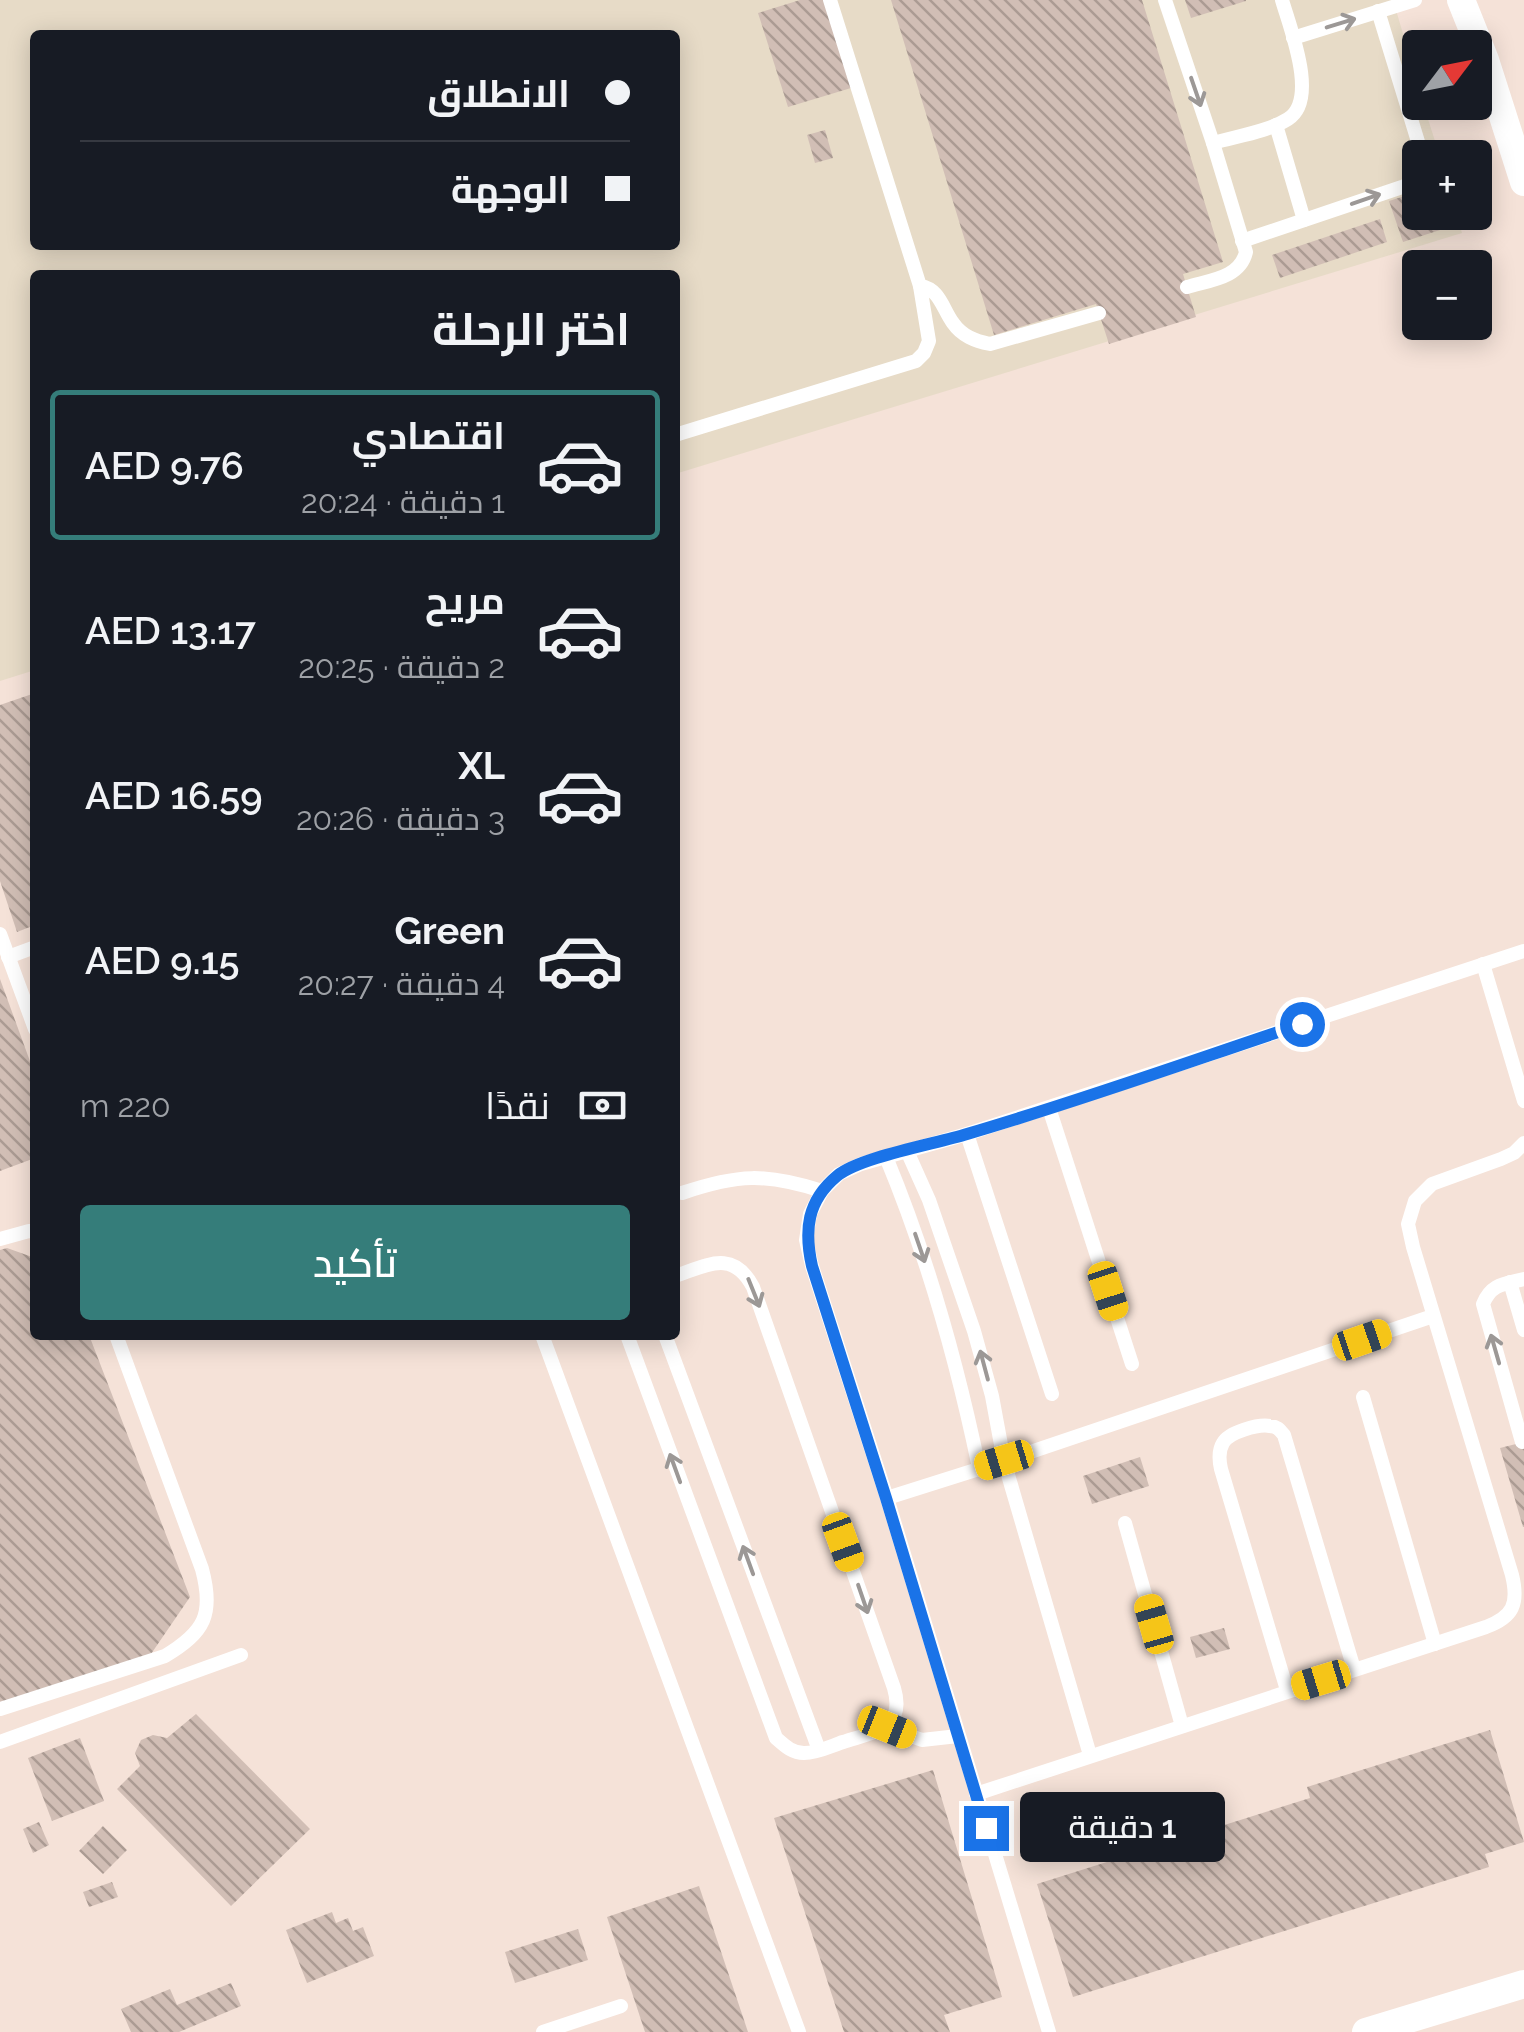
<!DOCTYPE html>
<html lang="ar">
<meta charset="utf-8">
<style>
:root{--surface:#171b24;--page:#20242c;--text:#f1f3f6;--muted:#9ea1a6;--line:#363941;--accent:#357d7a}
body{margin:0;font-family:Raleway,Cairo,sans-serif;background:var(--page);color:var(--text);direction:rtl;height:100vh;display:flex;flex-direction:column;font-size:38px;white-space:nowrap}
*{box-sizing:border-box;margin:0}
p{font-size:32px;color:var(--muted)}
.icon{flex:none;width:55px;height:55px;fill:none;stroke:currentColor;stroke-width:2;stroke-linecap:round;stroke-linejoin:round}
.map{position:relative;flex:1;overflow:hidden;direction:ltr}
.panel{position:absolute;left:30px;top:270px;width:650px;height:1070px;display:flex;flex-direction:column;background:var(--surface);border-radius:10px;box-shadow:0 5px 25px #0003;direction:rtl}
.panel>*{flex:none}
.banner{position:absolute;left:30px;top:30px;width:650px;height:220px;border-radius:10px;box-shadow:0 5px 25px #0003;direction:rtl;display:grid;align-content:center;height:220px;padding:0 50px;background:var(--surface)}
.needle{width:65px;rotate:58deg}
.controls{position:absolute;left:1402px;top:30px;display:grid;gap:20px}
.controls a{display:grid;place-items:center;width:90px;height:90px;border-radius:10px;background:var(--surface);box-shadow:0 5px 25px #0003;font-size:50px}
.end{position:absolute;width:45px;height:45px;margin:-22px;border:12px solid #1a73e8;background:#fff;box-shadow:0 0 0 5px #fff}
.from{border-radius:50%}
.bubble{position:absolute;height:70px;border-radius:10px;background:var(--surface);box-shadow:0 5px 25px #0003;font-size:32px;font-weight:600;line-height:70px;text-align:center;direction:rtl}
.car{position:absolute;width:30px;height:60px;margin:-30px -15px;border-radius:12px;box-shadow:0 0 8px 2px #0007;background:linear-gradient(#f5c518 24%,#345 0 40%,#f5c518 0 76%,#345 0 86%,#f5c518 0)}
.banner b{display:flex;align-items:center;gap:35px;height:95px;font-size:38px}
.banner b+b{border-top:2px solid var(--line)}
.banner i{width:25px;height:25px;background:var(--text)}
ul{padding:0;list-style:none}
li{display:flex;align-items:center;gap:30px;height:150px;margin:0 20px 15px;padding:0 30px;border:5px solid transparent;border-radius:10px}
li div{flex:1}
li b{display:block;font-size:38px}
li em{font-style:normal;font-weight:600}
li.selected{border-color:var(--accent)}
li>.icon{width:90px;height:90px;stroke-width:1.5}
h2{padding:0 50px;font-size:45px;line-height:120px}
.pay{display:flex;align-items:center;gap:25px;height:110px;padding:0 50px;font-size:38px}
.pay p{margin-inline-start:auto}
.action{display:flex;gap:20px;margin-top:auto;padding:20px 50px}
.action a{flex:1;height:115px;border-radius:10px;background:var(--accent);color:#fff;font-size:40px;font-weight:600;line-height:115px;text-align:center}
.map>svg:first-child{display:block}
.industrial{fill:#e7dbc7;fill-rule:evenodd}
.building{fill:url(#building-back-hatch)}
.lines{fill:none;stroke-linecap:round;stroke-linejoin:round}
.service{stroke:#fff;stroke-width:14}
.minor{stroke:#fff;stroke-width:28}
.oneway{stroke:#9c9896}
.route{stroke:#1a73e8;stroke-width:12}
</style>
<div class="map">
<svg width="1524" height="2032" viewBox="0 0 1524 2032">
<defs>
<pattern id="building-back-hatch" width="6" height="6" patternUnits="userSpaceOnUse" patternTransform="scale(2.5)"><rect width="6" height="6" fill="#d1beb5"/><path d="M-1 5l2 2M0 0l6 6M5-1l2 2" fill="none" stroke="#ab9b93"/></pattern>
</defs>
<rect width="100%" height="100%" fill="#f5e2d8"/>
<!-- industrial -->
<path class="industrial" d="M0,0h1393l27,91v11l3,1 17,54 -20,1v54l36,1 6,20 -787,241v-199h-640v395l-35,11zM35,35h640v210h-640z"/>
<!-- building -->
<g class="building">
<path d="M800,0h24l27,88 -63,19 -30,-94z"/>
<path d="M891,0h251l81,262 -40,12 13,43 -87,27 -13,-40 -102,31z"/>
<path d="M1185,0h61v1l-55,17z"/>
<path d="M825,130l8,28 -18,5 -8,-28z"/>
<path d="M1420,191v21h48l3,8 -68,22 -14,-41z"/>
<path d="M1380,219l7,23 -107,36 -8,-23z"/>
<path d="M35,693v232l-18,7 -17,-51v-176z"/>
<path d="M0,979l35,96v83l-35,13z"/>
<path d="M7,1248l28,10v77h54l101,262 -39,57 -151,50v-454z"/>
<path d="M1524,1442v85h-1l-23,-79z"/>
<path d="M1140,1457l9,29 -57,18 -9,-28z"/>
<path d="M1224,1628l6,21 -34,9 -6,-21z"/>
<path d="M196,1714l114,115 -79,77 -114,-117 23,-23 -5,-13 6,-13 12,-5 14,3z"/>
<path d="M1490,1730l34,112 -39,12 4,13 -416,130 -36,-113 273,-86 -3,-11z"/>
<path d="M80,1738l24,63 -52,20 -24,-63z"/>
<path d="M933,1770l69,227 -58,18 6,17h-106l-70,-214z"/>
<path d="M39,1822l10,23 -16,8 -10,-24z"/>
<path d="M103,1826l24,24 -24,24 -24,-23z"/>
<path d="M112,1882l6,15 -29,10 -6,-15z"/>
<path d="M699,1886l49,146h-103l-38,-115z"/>
<path d="M332,1912l4,11 12,-5 5,13 10,-4 11,29 -67,27 -21,-53z"/>
<path d="M578,1929l10,31 -73,23 -10,-31z"/>
<path d="M231,1983l10,23 -62,26h-48l-10,-23 49,-20 7,16z"/>
</g>
<g class="lines">
<!-- service -->
<g class="service">
<path d="M1165,0l48,143 33,109c-6,26 -36,28 -59,35"/>
<path d="M1378,11l45,147"/>
<path d="M1293,38l122,-38"/>
<path d="M1276,125l28,95"/>
<path d="M1213,143c24,-7 54,-11 75,-24 31,-19 2,-91 -6,-119"/>
<path d="M1242,241l160,-54 11,-5 7,-8"/>
<path d="M920,286c20,3 22,22 33,37 9,13 22,18 37,21l109,-31"/>
<path d="M675,435l241,-74 8,-8 5,-12 -9,-55 -90,-286"/>
<path d="M0,934l35,95"/>
<path d="M8,957l27,-10"/>
<path d="M1483,964l41,137"/>
<path d="M1049,1108l83,256"/>
<path d="M967,1134l85,260"/>
<path d="M907,1151l22,49 45,131 18,65 12,65 86,294"/>
<path d="M886,1157c42,101 71,205 93,311"/>
<path d="M682,1193c56,-19 84,-20 140,-2"/>
<path d="M0,1239l29,-8 6,1"/>
<path d="M1510,1282l14,48"/>
<path d="M542,1335l257,697"/>
<path d="M627,1335l149,403c9,8 16,15 28,15 13,0 27,-7 39,-11 31,-10 63,-13 51,-54l-141,-401c-20,-38 -45,-22 -78,-11"/>
<path d="M665,1335l154,415"/>
<path d="M1363,1397l72,247"/>
<path d="M1522,1442l-39,-138c8,-20 21,-20 41,-25"/>
<path d="M887,1498l117,-37 429,-145"/>
<path d="M1125,1523l57,203"/>
<path d="M1287,1690l-66,-221c-2,-9 -3,-18 2,-26 6,-11 35,-19 47,-17 8,1 9,3 14,9l70,234"/>
<path d="M0,1709l165,-53c40,-24 49,-42 37,-87l-86,-234"/>
<path d="M887,1727l35,13 36,-4"/>
<path d="M0,1742l241,-87"/>
<path d="M976,1794l510,-167c27,-10 33,-23 26,-52l-99,-328 -5,-23 7,-23 17,-17 69,-25 13,-6 10,-10"/>
<path d="M543,2032l78,-26"/>
<path d="M1049,2032l-162,-534 -75,-232 -6,-26 4,-26 12,-23 17,-17 22,-10 106,-30 557,-183"/>
</g>
<!-- minor -->
<g class="minor">
<path d="M1461,0l24,60 39,122"/>
<path d="M1366,2032l158,-48"/>
</g>
</g>
<!-- one-way arrows -->
<defs><path id="oneway-shaft" d="M-6 0H5M1.5-3L5.5 0L1.5 3" fill="none" stroke-width="1.6" stroke-linecap="round" stroke-linejoin="round" transform="scale(2.5)"/></defs>
<g class="oneway">
<use href="#oneway-shaft" transform="translate(1341 23) rotate(-17)"/>
<use href="#oneway-shaft" transform="translate(1196 92) rotate(71)"/>
<use href="#oneway-shaft" transform="translate(1366 199) rotate(-19)"/>
<use href="#oneway-shaft" transform="translate(920 1248) rotate(71)"/>
<use href="#oneway-shaft" transform="translate(754 1293) rotate(68)"/>
<use href="#oneway-shaft" transform="translate(1495 1349) rotate(-106)"/>
<use href="#oneway-shaft" transform="translate(984 1365) rotate(-105)"/>
<use href="#oneway-shaft" transform="translate(675 1468) rotate(-110)"/>
<use href="#oneway-shaft" transform="translate(748 1560) rotate(-110)"/>
<use href="#oneway-shaft" transform="translate(863 1599) rotate(71)"/>
</g>
<g class="lines">
<!-- route -->
<path class="route" d="M986,1828l-100,-330 -74,-232c-8,-36 -5,-65 25,-90 23,-19 98,-32 130,-42 113,-33 224,-73 335,-110"/>
</g>
</svg>
<div class="controls">
<a><svg class="needle" viewBox="-14 -14 28 28"><path d="M0-13l5 13h-10z" fill="#e53935"/><path d="M0 13l5-13h-10z" fill="#9ea1a6"/></svg></a>
<a>+</a>
<a>−</a>
</div>
<i class="end from" style="left:1302px;top:1024px"></i>
<i class="end" style="left:986px;top:1828px"></i>
<div class="bubble" style="left:1020px;top:1792px;width:205px">1 دقيقة</div>
<i class="car" style="left:1108px;top:1291px;rotate:162deg"></i>
<i class="car" style="left:1362px;top:1340px;rotate:71deg"></i>
<i class="car" style="left:1004px;top:1460px;rotate:253deg"></i>
<i class="car" style="left:843px;top:1542px;rotate:160deg"></i>
<i class="car" style="left:1154px;top:1624px;rotate:344deg"></i>
<i class="car" style="left:1321px;top:1680px;rotate:253deg"></i>
<i class="car" style="left:887px;top:1727px;rotate:112deg"></i>
<div class="banner">
<b><i class="from"></i>الانطلاق</b>
<b><i></i>الوجهة</b>
</div>
<section class="panel">
<h2>اختر الرحلة</h2>
<ul>
<li class="selected"><svg class="icon" aria-label="car" viewBox="0 0 24 24"><path d="M5 17H2v-5l4-1 3-4h7l3 4 3 1v5h-3M9 17h6M6 11h13"/><circle cx="7" cy="17" r="2"/><circle cx="17" cy="17" r="2"/></svg><div><b>اقتصادي</b><p>1 دقيقة · 20:24</p></div><em>AED 9.76</em></li>
<li><svg class="icon" aria-label="car" viewBox="0 0 24 24"><path d="M5 17H2v-5l4-1 3-4h7l3 4 3 1v5h-3M9 17h6M6 11h13"/><circle cx="7" cy="17" r="2"/><circle cx="17" cy="17" r="2"/></svg><div><b>مريح</b><p>2 دقيقة · 20:25</p></div><em>AED 13.17</em></li>
<li><svg class="icon" aria-label="car" viewBox="0 0 24 24"><path d="M5 17H2v-5l4-1 3-4h7l3 4 3 1v5h-3M9 17h6M6 11h13"/><circle cx="7" cy="17" r="2"/><circle cx="17" cy="17" r="2"/></svg><div><b>XL</b><p>3 دقيقة · 20:26</p></div><em>AED 16.59</em></li>
<li><svg class="icon" aria-label="car" viewBox="0 0 24 24"><path d="M5 17H2v-5l4-1 3-4h7l3 4 3 1v5h-3M9 17h6M6 11h13"/><circle cx="7" cy="17" r="2"/><circle cx="17" cy="17" r="2"/></svg><div><b>Green</b><p>4 دقيقة · 20:27</p></div><em>AED 9.15</em></li>
</ul>
<div class="pay"><svg class="icon" aria-label="cash" viewBox="0 0 24 24"><path d="M3 7h18v10H3z"/><circle cx="12" cy="12" r="2"/></svg>نقدًا<p>220 m</p></div>
<div class="action"><a>تأكيد</a></div>
</section>
</div>
